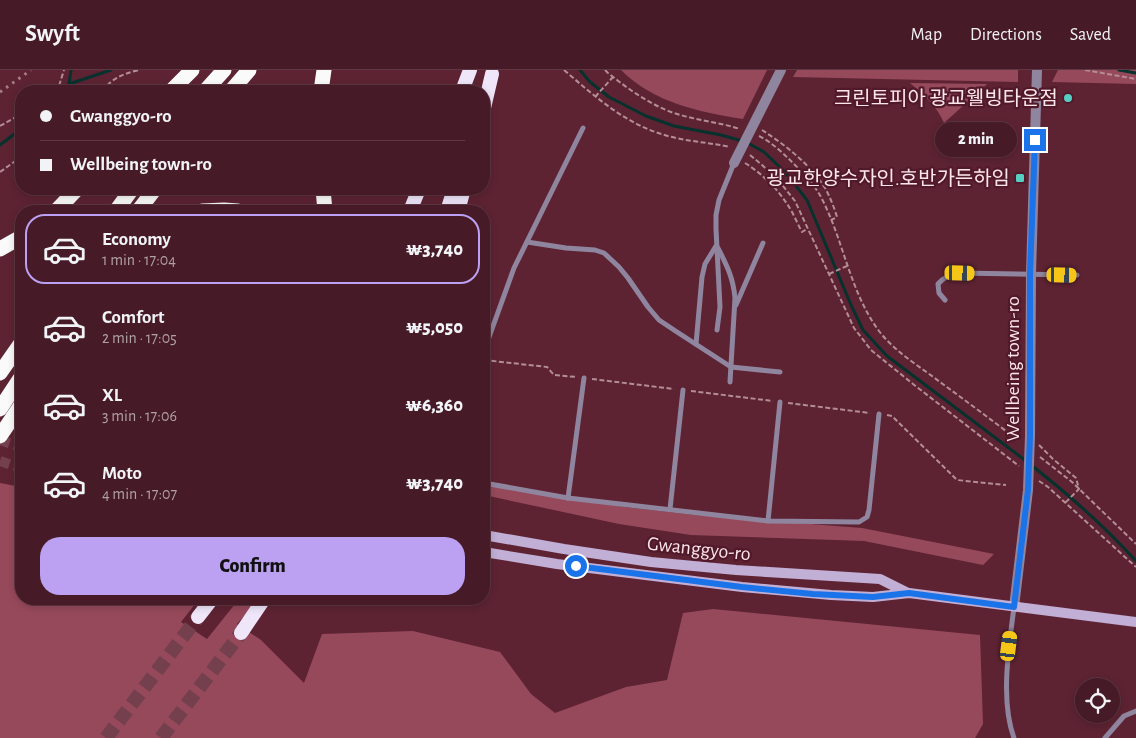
<!DOCTYPE html>
<meta charset="utf-8">
<style>
:root{--surface:#461a26;--page:#502732;--text:#f1f3f6;--muted:#b0a1a7;--line:#5e3843;--accent:#bca0f2}
body{margin:0;font-family:"Alegreya Sans","Noto Sans KR",sans-serif;background:var(--page);color:var(--text);height:100vh;display:flex;flex-direction:column;font-size:19px;white-space:nowrap}
*{box-sizing:border-box;margin:0}
p{font-size:16px;color:var(--muted)}
.icon{flex:none;width:28px;height:28px;fill:none;stroke:currentColor;stroke-width:2;stroke-linecap:round;stroke-linejoin:round}
.map{position:relative;flex:1;overflow:hidden}
.sheet{position:absolute;left:15px;top:135px;width:475px;height:400px;display:flex;flex-direction:column;background:var(--surface);border-radius:20px;box-shadow:0 2px 8px #0003,0 0 0 1px var(--line)}
.sheet>*{flex:none}
.banner{position:absolute;left:15px;top:15px;width:475px;height:110px;border-radius:20px;box-shadow:0 2px 8px #0003,0 0 0 1px var(--line);display:grid;align-content:center;height:110px;padding:0 25px;background:var(--surface)}
.fabs{position:absolute;left:1075px;top:608px;display:grid;gap:10px}
.fabs a{display:grid;place-items:center;width:45px;height:45px;border-radius:50%;background:var(--surface);box-shadow:0 2px 8px #0003,0 0 0 1px var(--line);font-size:25px}
.end{position:absolute;width:22px;height:22px;margin:-11px;border:6px solid #1a73e8;background:#fff;box-shadow:0 0 0 2px #fff}
.from{border-radius:50%}
.bubble{position:absolute;height:35px;border-radius:18px;background:var(--surface);box-shadow:0 2px 8px #0003,0 0 0 1px var(--line);font-size:16px;font-weight:800;line-height:35px;text-align:center}
.car{position:absolute;width:15px;height:30px;margin:-15px -8px;border-radius:6px;box-shadow:0 0 4px 1px #0007;background:linear-gradient(#f5c518 24%,#345 0 40%,#f5c518 0 76%,#345 0 86%,#f5c518 0)}
.banner b{display:flex;align-items:center;gap:18px;height:48px;font-size:19px}
.banner b+b{border-top:1px solid var(--line)}
.banner i{width:12px;height:12px;background:var(--text)}
ul{padding:9px 0 0;list-style:none}
li{display:flex;align-items:center;gap:15px;height:70px;margin:0 10px 8px;padding:0 15px;border:2px solid transparent;border-radius:20px}
li div{flex:1}
li b{display:block;font-size:19px}
li em{font-style:normal;font-weight:800}
li.current{border-color:var(--accent)}
li>.icon{width:45px;height:45px;stroke-width:1.5}
.primary-button{display:flex;gap:10px;margin-top:auto;padding:10px 25px}
.primary-button a{flex:1;height:58px;border-radius:20px;background:var(--accent);color:#111;font-size:20px;font-weight:800;line-height:58px;text-align:center}
header{display:flex;align-items:center;gap:30px;box-sizing:border-box;height:70px;padding:0 25px;background:var(--surface);border-bottom:1px solid var(--line)}
header strong{font-size:24px}
nav{display:flex;gap:28px;margin-inline-start:auto;font-size:18px}
.map>svg:first-child{display:block}
.green{fill:#97495c}
.lines{fill:none;stroke-linecap:round;stroke-linejoin:round}
.stream{stroke:#06312d;stroke-width:3}
.secondary-tunnel{stroke:#75404e;stroke-width:10;stroke-dasharray:10 5;stroke-linecap:butt}
.trunk-tunnel{stroke:#75404e;stroke-width:14;stroke-dasharray:14 7;stroke-linecap:butt}
.path{stroke:#b48d96;stroke-width:2;stroke-dasharray:5 2.5;stroke-linecap:butt}
.service{stroke:#90859e;stroke-width:5}
.minor{stroke:#90859e;stroke-width:10}
.secondary{stroke:#c1afd6;stroke-width:10}
.trunk{stroke:#efe6fa;stroke-width:14}
.motorway{stroke:#fafafa;stroke-width:15}
.rail{stroke:#a67c87;stroke-width:3;stroke-dasharray:2.5 5;stroke-linecap:butt}
.route{stroke:#1a73e8;stroke-width:6}
.poi-dot{fill:#57cec2;stroke:#511929;stroke-width:2}
.labels{text-anchor:middle;stroke-width:4.5;stroke-linejoin:round;paint-order:stroke}
.poi-label{font-size:20px;fill:#fde6ea;stroke:#511929;text-anchor:end}
.street-label{font-size:20px;fill:#fde6ea;stroke:#511929}
</style>
<header>
<strong>Swyft</strong>
<nav><a>Map</a><a>Directions</a><a>Saved</a></nav>
</header>
<div class="map">
<svg width="1136" height="668" viewBox="0 0 1136 668">
<rect width="100%" height="100%" fill="#5d2333"/>
<!-- green -->
<g class="green">
<path d="M621,0h146l-24,49c-44,-7 -89,-16 -122,-49z"/>
<path d="M797,0h221v12l-225,-5z"/>
<path d="M1058,0h78v14l-84,-2z"/>
<path d="M910,13l77,1 -43,39c-7,-17 -20,-28 -34,-40z"/>
<path d="M484,412l140,25 71,8 167,13 132,26 -11,11 -119,-24 -173,-6 -72,-11 -135,-29z"/>
<path d="M0,413l21,4v112h178l-18,23 26,17 32,-40h20l-22,25 24,16 43,43 18,-49 91,-3 87,21 31,42 24,19 71,-26 41,-7 16,-67 30,-4 267,26 3,89 -8,14h-975z"/>
</g>
<g class="lines">
<!-- stream -->
<g class="stream">
<path d="M580,0l10,12 19,15 37,19 28,10 47,9 25,7 18,10 21,20 22,28 44,105 12,25 24,26 139,105"/>
<path d="M1119,0l17,3"/>
<path d="M69,14l42,-14"/>
<path d="M65,21l4,-7 2,-14"/>
<path d="M0,75l21,-16"/>
<path d="M1031,395c36,28 74,62 105,96"/>
</g>
<!-- secondary-tunnel -->
<g class="secondary-tunnel">
<path d="M0,370l21,7"/>
<path d="M0,391l21,7"/>
</g>
<!-- trunk-tunnel -->
<g class="trunk-tunnel">
<path d="M106,668l92,-121"/>
<path d="M161,668l80,-105"/>
</g>
<!-- path -->
<g class="path">
<path d="M564,0c35,30 66,58 112,68 18,4 36,5 54,9"/>
<path d="M605,0l3,3c20,16 40,30 63,39 23,8 47,10 69,17"/>
<path d="M1085,0l51,9"/>
<path d="M54,21l5,-5 5,-16"/>
<path d="M102,21c11,-13 20,-17 37,-21"/>
<path d="M595,27l18,-20"/>
<path d="M0,56l21,-12"/>
<path d="M762,60c23,15 48,34 63,58 5,9 9,19 12,29l-6,3"/>
<path d="M759,66c12,6 23,16 32,25 12,12 24,24 31,38 22,43 28,93 57,132 16,21 40,35 61,51 26,19 53,39 79,59"/>
<path d="M750,85l11,9 18,17 16,20 53,114 6,13 17,22 42,34 106,82"/>
<path d="M745,93c16,10 32,25 42,41 6,8 10,19 15,28l5,-3"/>
<path d="M0,102l21,-15"/>
<path d="M829,204l18,-8"/>
<path d="M484,290l63,7 7,8 23,2"/>
<path d="M592,309l82,10"/>
<path d="M691,321l82,10"/>
<path d="M788,333l82,10"/>
<path d="M887,345l5,1 65,64 49,5"/>
<path d="M1039,375l14,14 23,19 3,11 -14,14"/>
<path d="M1040,387l32,25 64,62"/>
<path d="M1039,411l9,6 88,80"/>
</g>
<!-- service -->
<g class="service">
<path d="M527,172l39,6 29,2 9,3 15,14 9,11 20,29 11,13 18,12 54,35 49,5"/>
<path d="M718,178c9,18 15,29 17,50l-5,84"/>
<path d="M945,230l-6,-7 -1,-9c6,-7 12,-10 22,-11l117,2"/>
<path d="M736,235l27,-62"/>
<path d="M717,260l3,-23 -4,-78v-14l3,-15 15,-37"/>
<path d="M696,274l6,-67 3,-13 11,-18"/>
<path d="M484,281l30,-83 69,-140"/>
<path d="M484,413l84,15 200,23 91,1 8,-5 2,-7 10,-96"/>
<path d="M568,428l16,-120"/>
<path d="M670,439l13,-119"/>
<path d="M768,451l12,-119"/>
<path d="M1014,537c-5,40 -14,93 0,131"/>
<path d="M1105,668l19,-22 12,-5"/>
</g>
<!-- minor -->
<g class="minor">
<path d="M734,93l47,-93"/>
<path d="M1014,537l14,-117 2,-54 1,-162 6,-204"/>
</g>
<!-- secondary -->
<g class="secondary">
<path d="M484,465l80,14 87,13 85,8 144,9 28,14"/>
<path d="M484,482l73,12 185,23 89,8 42,2 36,-4 227,29"/>
</g>
<!-- trunk -->
<g class="trunk">
<path d="M462,21l8,-21"/>
<path d="M484,38l8,-34"/>
<path d="M410,141l9,-22"/>
<path d="M447,141l7,-22"/>
<path d="M458,141l6,-22"/>
<path d="M198,547l14,-18"/>
<path d="M241,563l23,-34"/>
</g>
<!-- motorway -->
<g class="motorway">
<path d="M171,21l21,-21"/>
<path d="M205,21l19,-21"/>
<path d="M231,21l18,-21"/>
<path d="M321,21l3,-21"/>
<path d="M323,119l2,22"/>
<path d="M56,141l21,-22"/>
<path d="M116,141l16,-22"/>
<path d="M138,141l17,-22"/>
<path d="M202,141l22,-1 14,1"/>
<path d="M0,179l21,-12"/>
<path d="M0,303l21,-30"/>
<path d="M0,339l21,-32"/>
<path d="M0,366l21,-31"/>
</g>
<!-- rail -->
<path class="rail" d="M0,22l31,-22"/>
</g>
<g class="lines">
<!-- route -->
<path class="route" d="M576,496l166,21 71,7 60,3 36,-4 105,14 14,-117 2,-54v-162l5,-134"/>
</g>
<!-- markers -->
<g class="poi-dot">
<circle cx="1068" cy="28" r="5"/>
<rect x="1015" y="103" width="10" height="10" rx="2.5"/>
</g>
<g class="labels">
<!-- poi labels -->
<g class="poi-label">
<text x="1058" y="35">크린토피아 광교웰빙타운점</text>
<text x="1010" y="115">광교한양수자인.호반가든하임</text>
</g>
<!-- street labels -->
<g class="street-label">
<text transform="translate(1012 299) rotate(-90)" y="7">Wellbeing town-ro</text>
<text transform="translate(699 478) rotate(6)" y="7">Gwanggyo-ro</text>
</g>
</g>
</svg>
<div class="fabs">
<a><svg class="icon" aria-label="locate" viewBox="0 0 24 24"><circle cx="12" cy="12" r="6"/><path d="M12 2v4M12 18v4M2 12h4M18 12h4"/></svg></a>
</div>
<i class="end from" style="left:576px;top:496px"></i>
<i class="end" style="left:1035px;top:70px"></i>
<div class="bubble" style="left:935px;top:52px;width:82px">2 min</div>
<i class="car" style="left:960px;top:203px;rotate:91deg"></i>
<i class="car" style="left:1062px;top:205px;rotate:91deg"></i>
<i class="car" style="left:1009px;top:576px;rotate:7deg"></i>
<div class="banner">
<b><i class="from"></i>Gwanggyo-ro</b>
<b><i></i>Wellbeing town-ro</b>
</div>
<section class="sheet">
<ul>
<li class="current"><svg class="icon" aria-label="car" viewBox="0 0 24 24"><path d="M5 17H2v-5l4-1 3-4h7l3 4 3 1v5h-3M9 17h6M6 11h13"/><circle cx="7" cy="17" r="2"/><circle cx="17" cy="17" r="2"/></svg><div><b>Economy</b><p>1 min · 17:04</p></div><em>₩3,740</em></li>
<li><svg class="icon" aria-label="car" viewBox="0 0 24 24"><path d="M5 17H2v-5l4-1 3-4h7l3 4 3 1v5h-3M9 17h6M6 11h13"/><circle cx="7" cy="17" r="2"/><circle cx="17" cy="17" r="2"/></svg><div><b>Comfort</b><p>2 min · 17:05</p></div><em>₩5,050</em></li>
<li><svg class="icon" aria-label="car" viewBox="0 0 24 24"><path d="M5 17H2v-5l4-1 3-4h7l3 4 3 1v5h-3M9 17h6M6 11h13"/><circle cx="7" cy="17" r="2"/><circle cx="17" cy="17" r="2"/></svg><div><b>XL</b><p>3 min · 17:06</p></div><em>₩6,360</em></li>
<li><svg class="icon" aria-label="car" viewBox="0 0 24 24"><path d="M5 17H2v-5l4-1 3-4h7l3 4 3 1v5h-3M9 17h6M6 11h13"/><circle cx="7" cy="17" r="2"/><circle cx="17" cy="17" r="2"/></svg><div><b>Moto</b><p>4 min · 17:07</p></div><em>₩3,740</em></li>
</ul>
<div class="primary-button"><a>Confirm</a></div>
</section>
</div>
